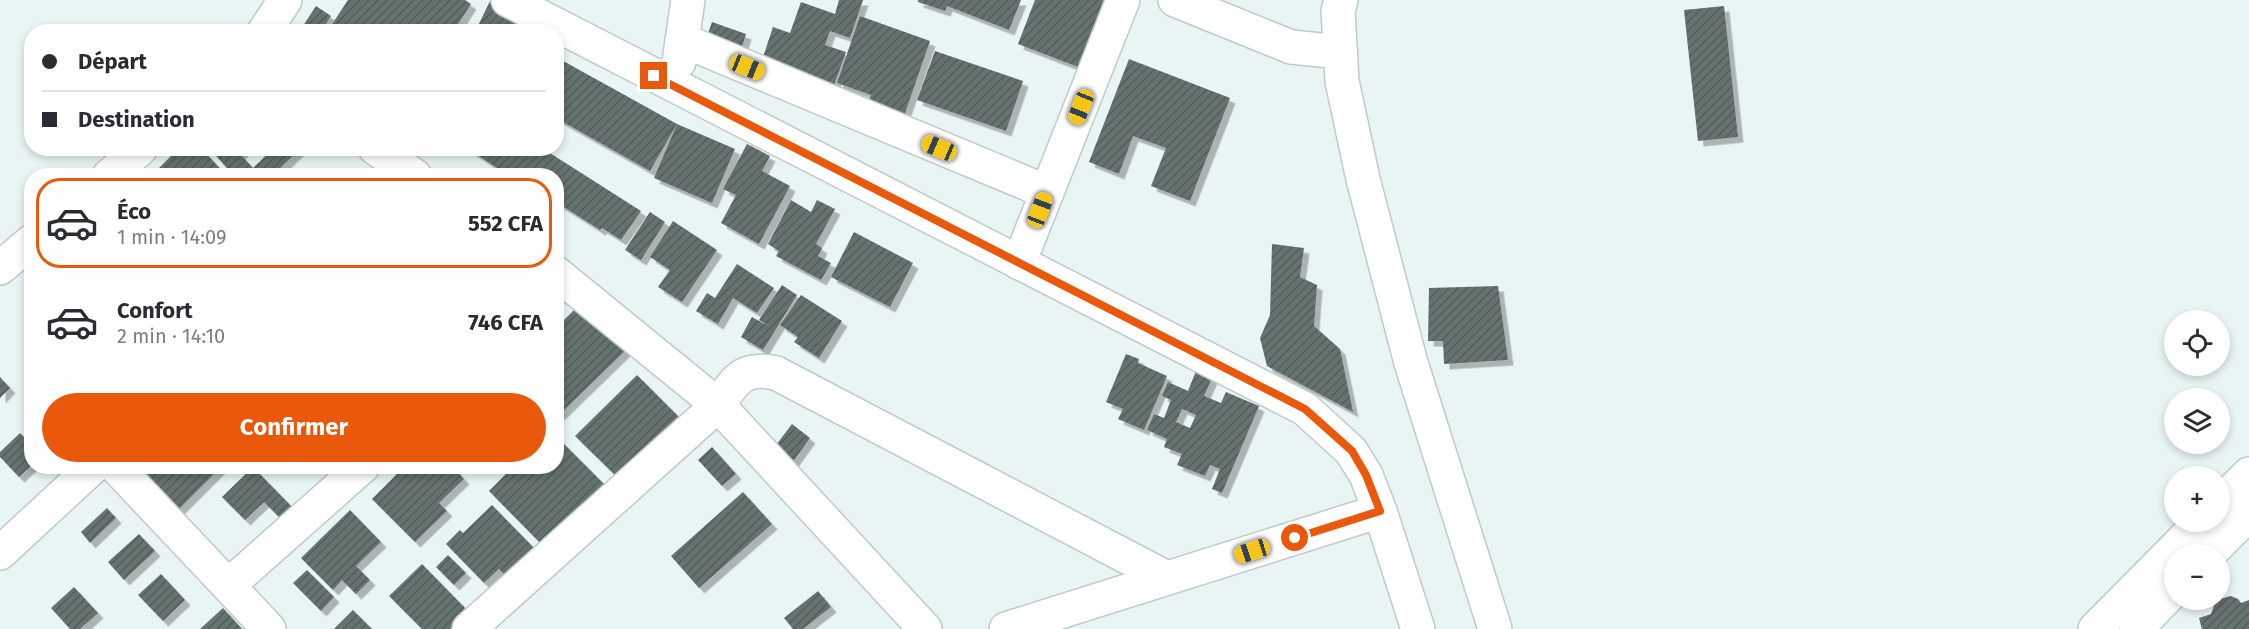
<!DOCTYPE html>
<html lang="fr">
<meta charset="utf-8">
<style>
:root{--surface:#fff;--page:#f7f7f7;--text:#2b2b33;--muted:#7c7c81;--line:#e1e1e2;--accent:#ea580c}
body{margin:0;font-family:"Fira Sans",sans-serif;background:var(--page);color:var(--text);height:100vh;display:flex;flex-direction:column;font-size:22px;white-space:nowrap}
*{box-sizing:border-box;margin:0}
p{font-size:20px;color:var(--muted)}
.icon{flex:none;width:33px;height:33px;fill:none;stroke:currentColor;stroke-width:2;stroke-linecap:round;stroke-linejoin:round}
.map{position:relative;flex:1;overflow:hidden}
.panel{position:absolute;left:24px;top:168px;width:540px;height:306px;display:flex;flex-direction:column;background:var(--surface);border-radius:24px;box-shadow:0 3px 9px #0003}
.panel>*{flex:none}
.hud{position:absolute;left:24px;top:24px;width:540px;height:132px;border-radius:24px;box-shadow:0 3px 9px #0003;display:grid;align-content:center;height:132px;padding:0 18px;background:var(--surface)}
.buttons{position:absolute;left:2164px;top:310px;display:grid;gap:12px}
.buttons a{display:grid;place-items:center;width:66px;height:66px;border-radius:50%;background:var(--surface);box-shadow:0 3px 9px #0003;font-size:30px}
.end{position:absolute;width:27px;height:27px;margin:-14px;border:8px solid #ea580c;background:#fff;box-shadow:0 0 0 3px #fff}
.from{border-radius:50%}
.car{position:absolute;width:18px;height:36px;margin:-18px -9px;border-radius:8px;box-shadow:0 0 4px 2px #0007;background:linear-gradient(#f5c518 24%,#345 0 40%,#f5c518 0 76%,#345 0 86%,#f5c518 0)}
.hud b{display:flex;align-items:center;gap:21px;height:57px;font-size:22px}
.hud b+b{border-top:2px solid var(--line)}
.hud i{width:15px;height:15px;background:var(--text)}
ul{padding:10px 0 0;list-style:none}
li{display:flex;align-items:center;gap:18px;height:90px;margin:0 12px 9px;padding:0 6px;border:3px solid transparent;border-radius:24px}
li div{flex:1}
li b{display:block;font-size:22px}
li em{font-style:normal;font-weight:700}
li.on{border-color:var(--accent)}
li>.icon{width:54px;height:54px;stroke-width:1.5}
.button{display:flex;gap:12px;margin-top:auto;padding:12px 18px}
.button a{flex:1;height:69px;border-radius:36px;background:var(--accent);color:#fff;font-size:24px;font-weight:700;line-height:69px;text-align:center}
.map>svg:first-child{display:block}
.building{fill:url(#building-hatch);fill-rule:evenodd;filter:url(#shadow)}
.lines{fill:none;stroke-linecap:round;stroke-linejoin:round}
.minor-casing{stroke:#bdcbc9;stroke-width:36}
.minor{stroke:#fff;stroke-width:33}
.route{stroke:#ea580c;stroke-width:8}
</style>
<div class="map">
<svg width="2249" height="629" viewBox="0 0 2249 629">
<defs>
<pattern id="building-hatch" width="6" height="6" patternUnits="userSpaceOnUse" patternTransform="scale(1.5)"><rect width="6" height="6" fill="#667270"/><path d="M-1 1l2-2M0 6l6-6M5 7l2-2" fill="none" stroke="#525c5b"/></pattern>
<filter id="shadow"><feDropShadow dx="5.5" dy="5.5" stdDeviation="0" flood-color="#0004"/></filter>
</defs>
<rect width="100%" height="100%" fill="#e8f5f4"/>
<!-- building -->
<g class="building">
<path d="M348,0h117l6,4 -18,28h-69l-11,-7 -4,7h-42z"/>
<path d="M839,0h24l-13,38 -20,-7 -5,14 21,7 -13,36 -72,-25 12,-36 17,6 11,-31 34,12z"/>
<path d="M918,0h103l-12,30 -62,-24 -2,5 -27,-9z"/>
<path d="M1035,0h69l-26,67 -60,-23z"/>
<path d="M490,1l65,31h-80z"/>
<path d="M316,6l15,10 -10,16h-22z"/>
<path d="M1724,6l14,131 -40,4 -14,-131z"/>
<path d="M860,16l70,25 -27,78 -37,-12 5,-12 -34,-12z"/>
<path d="M712,22l34,12 -5,16 -35,-11z"/>
<path d="M935,51l88,30 -17,50 -89,-31z"/>
<path d="M556,57l121,67 -27,47 -94,-53z"/>
<path d="M1129,59l101,39 -40,103 -39,-15 15,-38 -33,-12 -14,38 -30,-12z"/>
<path d="M677,124l58,25 -23,54 -58,-25z"/>
<path d="M747,144l23,12 -8,15 28,15 -31,58 -38,-21 15,-28 -13,-6z"/>
<path d="M179,148h22l26,28h-76z"/>
<path d="M209,148h36l-5,6 13,14 -9,8h-10z"/>
<path d="M274,148h27l-29,28h-12l-7,-8z"/>
<path d="M467,148h75l99,63 -20,29 -19,-12 -2,2 -44,-28v-26h-47z"/>
<path d="M791,200l20,12 6,-12 18,9 -19,35 6,4 -4,8 13,7 -10,17 -45,-24 3,-5 -11,-7z"/>
<path d="M650,212l15,10 -24,38 -16,-10z"/>
<path d="M673,221l44,29 -35,52 -24,-15 12,-17 -20,-13z"/>
<path d="M854,232l59,31 -23,44 -59,-30z"/>
<path d="M1272,244l32,4 -4,29 17,8 -3,41 26,23 13,63 -86,-46 -7,-28 10,-23z"/>
<path d="M737,264l37,24 -17,25 -24,-15 -15,26 -22,-13 11,-18 8,5z"/>
<path d="M782,285l15,10 -34,55 -22,-13 11,-20 18,10 -11,-7z"/>
<path d="M1498,286l10,74 -64,4 -1,-23h-15l1,-53z"/>
<path d="M801,295l41,26 -23,37 -25,-16 4,-5 -18,-12z"/>
<path d="M582,302l46,46 -69,67 -3,-2v-85z"/>
<path d="M1126,354l13,5 -1,4 29,13 -23,54 -26,-11 5,-10 -17,-7z"/>
<path d="M1196,371l16,7 -8,18 17,7 5,-11 33,14 -37,87 -10,-4 8,-20 -10,-4 -5,11 -28,-11 5,-11 -18,-7 3,-8 -20,-9 7,-16 10,4 7,-18 -9,-4 6,-14 20,9zM1182,409l14,6 -6,13 -14,-6z"/>
<path d="M637,375l44,44 -61,61 -45,-44z"/>
<path d="M0,377l10,11 -10,10z"/>
<path d="M792,424l18,14 -18,25 -19,-14z"/>
<path d="M20,433l12,12v20l-13,12 -19,-20v-5z"/>
<path d="M556,436l57,57 -62,61 -62,-63 25,-25h42z"/>
<path d="M712,447l24,27 -14,12 -24,-26z"/>
<path d="M139,466h83l-44,44 -41,-41z"/>
<path d="M405,466h47l12,13 -25,24 8,8 -32,31 -43,-43z"/>
<path d="M253,467l44,45 -12,11 -21,-21 -19,18 -23,-23z"/>
<path d="M743,492l29,32 -73,64 -28,-32z"/>
<path d="M492,505l43,44 -28,28 -8,-8 -15,14 -38,-39 14,-14 3,3z"/>
<path d="M107,508l9,10 -26,25 -9,-11z"/>
<path d="M350,510l31,32 -25,24 14,14 -14,14 -14,-14 -9,10 -32,-32z"/>
<path d="M139,534l16,17 -31,29 -16,-18z"/>
<path d="M448,555l18,18 -12,12 -18,-18z"/>
<path d="M422,564l46,47 -18,18h-28l-33,-33z"/>
<path d="M307,570l27,27 -13,14 -28,-28z"/>
<path d="M161,574l24,26 -22,21 -25,-26z"/>
<path d="M74,587l24,26 -18,16h-10l-19,-21z"/>
<path d="M818,591l13,16 -28,22h-10l-9,-11z"/>
<path d="M2231,596l7,3 3,4 8,-3v29h-47l-3,-11 12,-4 5,-14z"/>
<path d="M223,608l19,21h-42z"/>
<path d="M353,610l19,19h-38z"/>
</g>
<g class="lines">
<defs>
<g id="minor">
<path d="M508,0l797,409 46,42 15,24 14,36 38,118"/>
<path d="M1175,0l116,47 49,5"/>
<path d="M1341,0l-3,11 4,70 21,98 48,184 84,266"/>
<path d="M264,32l21,-32"/>
<path d="M682,40l365,152"/>
<path d="M679,62l9,-62"/>
<path d="M375,148l40,28"/>
<path d="M109,176l32,-28"/>
<path d="M1019,263l104,-263"/>
<path d="M0,268l32,-27"/>
<path d="M556,273l162,132 207,224"/>
<path d="M115,466l154,163"/>
<path d="M2220,503l29,-29"/>
<path d="M0,553l94,-87"/>
<path d="M2208,555l41,-41"/>
<path d="M229,585l134,-119"/>
<path d="M469,629l249,-224c18,-25 24,-39 58,-32l391,205"/>
<path d="M1006,629l374,-118"/>
<path d="M2095,629l106,-107"/>
<path d="M2136,629l39,-40"/>
</g>
</defs>
<!-- minor casing -->
<use href="#minor" class="minor-casing"/>
<!-- minor -->
<use href="#minor" class="minor"/>
</g>
<g class="lines">
<!-- route -->
<path class="route" d="M654,76l651,333 47,42 14,24 14,36 -85,27"/>
</g>
</svg>
<div class="buttons">
<a><svg class="icon" aria-label="locate" viewBox="0 0 24 24"><circle cx="12" cy="12" r="6"/><path d="M12 2v4M12 18v4M2 12h4M18 12h4"/></svg></a>
<a><svg class="icon" aria-label="layers" viewBox="0 0 24 24"><path d="M12 4l9 5-9 5-9-5zM3 14l9 5 9-5"/></svg></a>
<a>+</a>
<a>−</a>
</div>
<i class="end from" style="left:1295px;top:538px"></i>
<i class="end" style="left:654px;top:76px"></i>
<i class="car" style="left:747px;top:67px;rotate:112deg"></i>
<i class="car" style="left:1081px;top:107px;rotate:202deg"></i>
<i class="car" style="left:939px;top:148px;rotate:293deg"></i>
<i class="car" style="left:1040px;top:210px;rotate:21deg"></i>
<i class="car" style="left:1252px;top:551px;rotate:252deg"></i>
<div class="hud">
<b><i class="from"></i>Départ</b>
<b><i></i>Destination</b>
</div>
<section class="panel">
<ul>
<li class="on"><svg class="icon" aria-label="car" viewBox="0 0 24 24"><path d="M5 17H2v-5l4-1 3-4h7l3 4 3 1v5h-3M9 17h6M6 11h13"/><circle cx="7" cy="17" r="2"/><circle cx="17" cy="17" r="2"/></svg><div><b>Éco</b><p>1 min · 14:09</p></div><em>552 CFA</em></li>
<li><svg class="icon" aria-label="car" viewBox="0 0 24 24"><path d="M5 17H2v-5l4-1 3-4h7l3 4 3 1v5h-3M9 17h6M6 11h13"/><circle cx="7" cy="17" r="2"/><circle cx="17" cy="17" r="2"/></svg><div><b>Confort</b><p>2 min · 14:10</p></div><em>746 CFA</em></li>
</ul>
<div class="button"><a>Confirmer</a></div>
</section>
</div>
